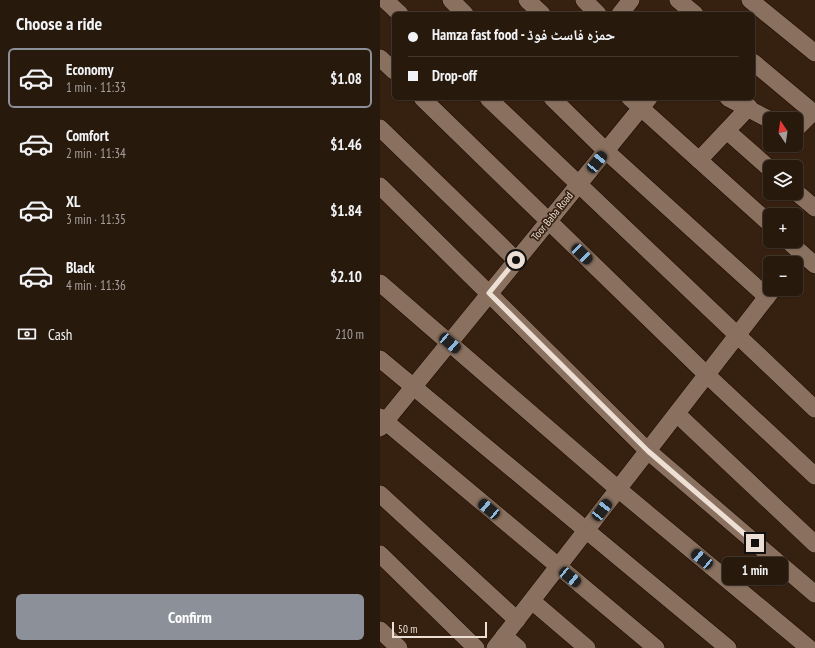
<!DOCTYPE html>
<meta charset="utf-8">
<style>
:root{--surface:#28190d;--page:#302216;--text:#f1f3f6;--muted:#a5a09d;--line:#44382e;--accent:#8c9099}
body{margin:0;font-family:"PT Sans Narrow","Noto Naskh Arabic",sans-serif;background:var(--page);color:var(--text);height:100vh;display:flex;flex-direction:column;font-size:15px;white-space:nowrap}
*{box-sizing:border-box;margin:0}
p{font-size:13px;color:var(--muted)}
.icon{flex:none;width:22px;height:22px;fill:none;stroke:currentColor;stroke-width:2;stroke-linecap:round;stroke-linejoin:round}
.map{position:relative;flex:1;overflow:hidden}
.drawer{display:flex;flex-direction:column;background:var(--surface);width:380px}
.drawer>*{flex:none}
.hud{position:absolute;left:12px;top:12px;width:363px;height:88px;border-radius:6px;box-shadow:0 1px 3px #0004,0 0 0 1px var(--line);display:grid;align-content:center;height:88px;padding:0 16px;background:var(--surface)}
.needle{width:26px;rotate:347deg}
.tools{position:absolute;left:383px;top:112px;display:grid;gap:8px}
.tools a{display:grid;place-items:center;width:40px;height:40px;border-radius:6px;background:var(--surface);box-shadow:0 1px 3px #0004,0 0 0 1px var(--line);font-size:20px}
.scale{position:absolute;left:12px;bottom:10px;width:95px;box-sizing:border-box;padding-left:4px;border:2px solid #eddfd4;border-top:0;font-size:11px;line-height:14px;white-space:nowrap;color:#eddfd4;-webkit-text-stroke:3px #362111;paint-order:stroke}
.end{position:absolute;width:18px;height:18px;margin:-9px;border:5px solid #eddfd4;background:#111;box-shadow:0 0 0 2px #111}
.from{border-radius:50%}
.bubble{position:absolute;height:28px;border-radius:6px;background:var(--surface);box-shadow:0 1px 3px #0004,0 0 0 1px var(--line);font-size:13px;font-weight:700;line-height:28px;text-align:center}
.car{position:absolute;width:12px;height:24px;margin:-12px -6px;border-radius:5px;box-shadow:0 0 3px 1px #0007;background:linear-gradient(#222 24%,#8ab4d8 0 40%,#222 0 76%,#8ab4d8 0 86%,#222 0)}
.hud b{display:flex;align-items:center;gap:14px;height:38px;font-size:15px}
.hud b+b{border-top:1px solid var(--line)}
.hud i{width:10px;height:10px;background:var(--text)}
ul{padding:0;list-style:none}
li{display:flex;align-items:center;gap:12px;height:60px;margin:0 8px 6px;padding:0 8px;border:2px solid transparent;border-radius:6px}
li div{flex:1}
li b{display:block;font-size:15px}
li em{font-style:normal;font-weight:700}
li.on{border-color:var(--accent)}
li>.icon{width:36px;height:36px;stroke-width:1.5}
h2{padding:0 16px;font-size:18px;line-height:48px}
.pay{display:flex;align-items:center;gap:10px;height:44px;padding:0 16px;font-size:15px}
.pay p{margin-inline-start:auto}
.button{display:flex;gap:8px;margin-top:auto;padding:8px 16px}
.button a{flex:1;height:46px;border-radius:6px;background:var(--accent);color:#fff;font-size:16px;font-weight:700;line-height:46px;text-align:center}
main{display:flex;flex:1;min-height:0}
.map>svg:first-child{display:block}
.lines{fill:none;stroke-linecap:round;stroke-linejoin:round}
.minor-casing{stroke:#1d0a00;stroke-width:18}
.minor{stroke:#8a715f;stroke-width:17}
.route{stroke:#eddfd4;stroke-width:5}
.labels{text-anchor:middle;stroke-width:3.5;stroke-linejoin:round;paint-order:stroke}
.street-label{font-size:11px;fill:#eddfd4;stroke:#362111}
</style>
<main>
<section class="drawer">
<h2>Choose a ride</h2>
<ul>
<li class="on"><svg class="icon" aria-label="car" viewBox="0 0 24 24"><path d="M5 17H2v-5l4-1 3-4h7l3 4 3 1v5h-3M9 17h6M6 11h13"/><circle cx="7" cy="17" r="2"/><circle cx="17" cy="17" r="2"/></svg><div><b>Economy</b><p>1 min · 11:33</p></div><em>$1.08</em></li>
<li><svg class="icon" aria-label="car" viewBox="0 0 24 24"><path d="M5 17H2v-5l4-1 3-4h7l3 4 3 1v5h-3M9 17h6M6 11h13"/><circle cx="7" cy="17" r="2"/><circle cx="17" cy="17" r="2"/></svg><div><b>Comfort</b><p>2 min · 11:34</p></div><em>$1.46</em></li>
<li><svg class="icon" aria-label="car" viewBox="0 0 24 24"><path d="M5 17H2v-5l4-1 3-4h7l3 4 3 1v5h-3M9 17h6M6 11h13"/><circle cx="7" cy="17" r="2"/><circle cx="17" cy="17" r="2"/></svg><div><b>XL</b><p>3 min · 11:35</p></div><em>$1.84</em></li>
<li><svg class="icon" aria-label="car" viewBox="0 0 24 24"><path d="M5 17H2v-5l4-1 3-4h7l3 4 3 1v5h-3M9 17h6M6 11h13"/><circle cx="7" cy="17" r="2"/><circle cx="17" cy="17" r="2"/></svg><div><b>Black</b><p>4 min · 11:36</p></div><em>$2.10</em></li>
</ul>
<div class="pay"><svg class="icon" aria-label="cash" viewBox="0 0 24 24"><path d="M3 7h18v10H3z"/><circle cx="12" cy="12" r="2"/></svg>Cash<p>210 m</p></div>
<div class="button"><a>Confirm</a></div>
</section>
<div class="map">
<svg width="435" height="648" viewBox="0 0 435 648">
<rect width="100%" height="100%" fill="#362111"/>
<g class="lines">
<defs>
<g id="minor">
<path d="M5,0l15,14"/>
<path d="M71,0l14,14"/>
<path d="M147,0l15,14"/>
<path d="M204,0l14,14"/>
<path d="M298,0l17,14"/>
<path d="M370,0l65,53"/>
<path d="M240,14l11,-14"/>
<path d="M0,58l14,13"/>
<path d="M373,62l55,46 1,8 -13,13"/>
<path d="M42,98l285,277 108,101"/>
<path d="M108,98l327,311"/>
<path d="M172,98l54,53 161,146"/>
<path d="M250,98l140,126"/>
<path d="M348,98l42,22"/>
<path d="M0,128l136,132"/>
<path d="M347,131l43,38"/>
<path d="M319,160l50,-53"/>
<path d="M0,186l268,265 167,143"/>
<path d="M416,192l19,16"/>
<path d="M408,241l27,24"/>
<path d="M0,283l238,206 191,159"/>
<path d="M0,359l348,289"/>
<path d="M297,414l138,130"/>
<path d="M0,417l276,231"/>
<path d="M0,428l269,-330"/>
<path d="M0,494l137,126"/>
<path d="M0,554l96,94"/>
<path d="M152,601l55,47"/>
<path d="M0,630l19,18"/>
<path d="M124,636l14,12"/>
<path d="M115,648l278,-359"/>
</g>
</defs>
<!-- minor casing -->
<use href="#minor" class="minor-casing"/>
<!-- minor -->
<use href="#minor" class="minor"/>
</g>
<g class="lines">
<!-- route -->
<path class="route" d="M136,260l-27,33 159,158 107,92"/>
</g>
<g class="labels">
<!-- street labels -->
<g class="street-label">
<text transform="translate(172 216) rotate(-51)" y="4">Toor Baba Road</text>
</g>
</g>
</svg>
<div class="tools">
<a><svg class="needle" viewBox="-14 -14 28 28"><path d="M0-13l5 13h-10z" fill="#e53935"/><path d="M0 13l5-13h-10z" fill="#a5a09d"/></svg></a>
<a><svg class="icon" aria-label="layers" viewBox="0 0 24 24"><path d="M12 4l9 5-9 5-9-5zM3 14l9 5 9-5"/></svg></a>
<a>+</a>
<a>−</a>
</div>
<div class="scale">50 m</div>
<i class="end from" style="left:136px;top:260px"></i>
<i class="end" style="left:375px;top:543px"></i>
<div class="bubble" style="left:342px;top:557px;width:66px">1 min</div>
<i class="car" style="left:217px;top:162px;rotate:39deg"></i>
<i class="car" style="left:202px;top:254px;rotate:134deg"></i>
<i class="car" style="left:70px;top:343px;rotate:131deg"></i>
<i class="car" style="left:109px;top:509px;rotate:310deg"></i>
<i class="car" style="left:222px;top:510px;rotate:38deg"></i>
<i class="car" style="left:322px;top:559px;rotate:310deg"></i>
<i class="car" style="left:190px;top:577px;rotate:129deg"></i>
<div class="hud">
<b><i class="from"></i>Hamza fast food - حمزہ فاسٹ فوڈ</b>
<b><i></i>Drop-off</b>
</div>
</div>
</main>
